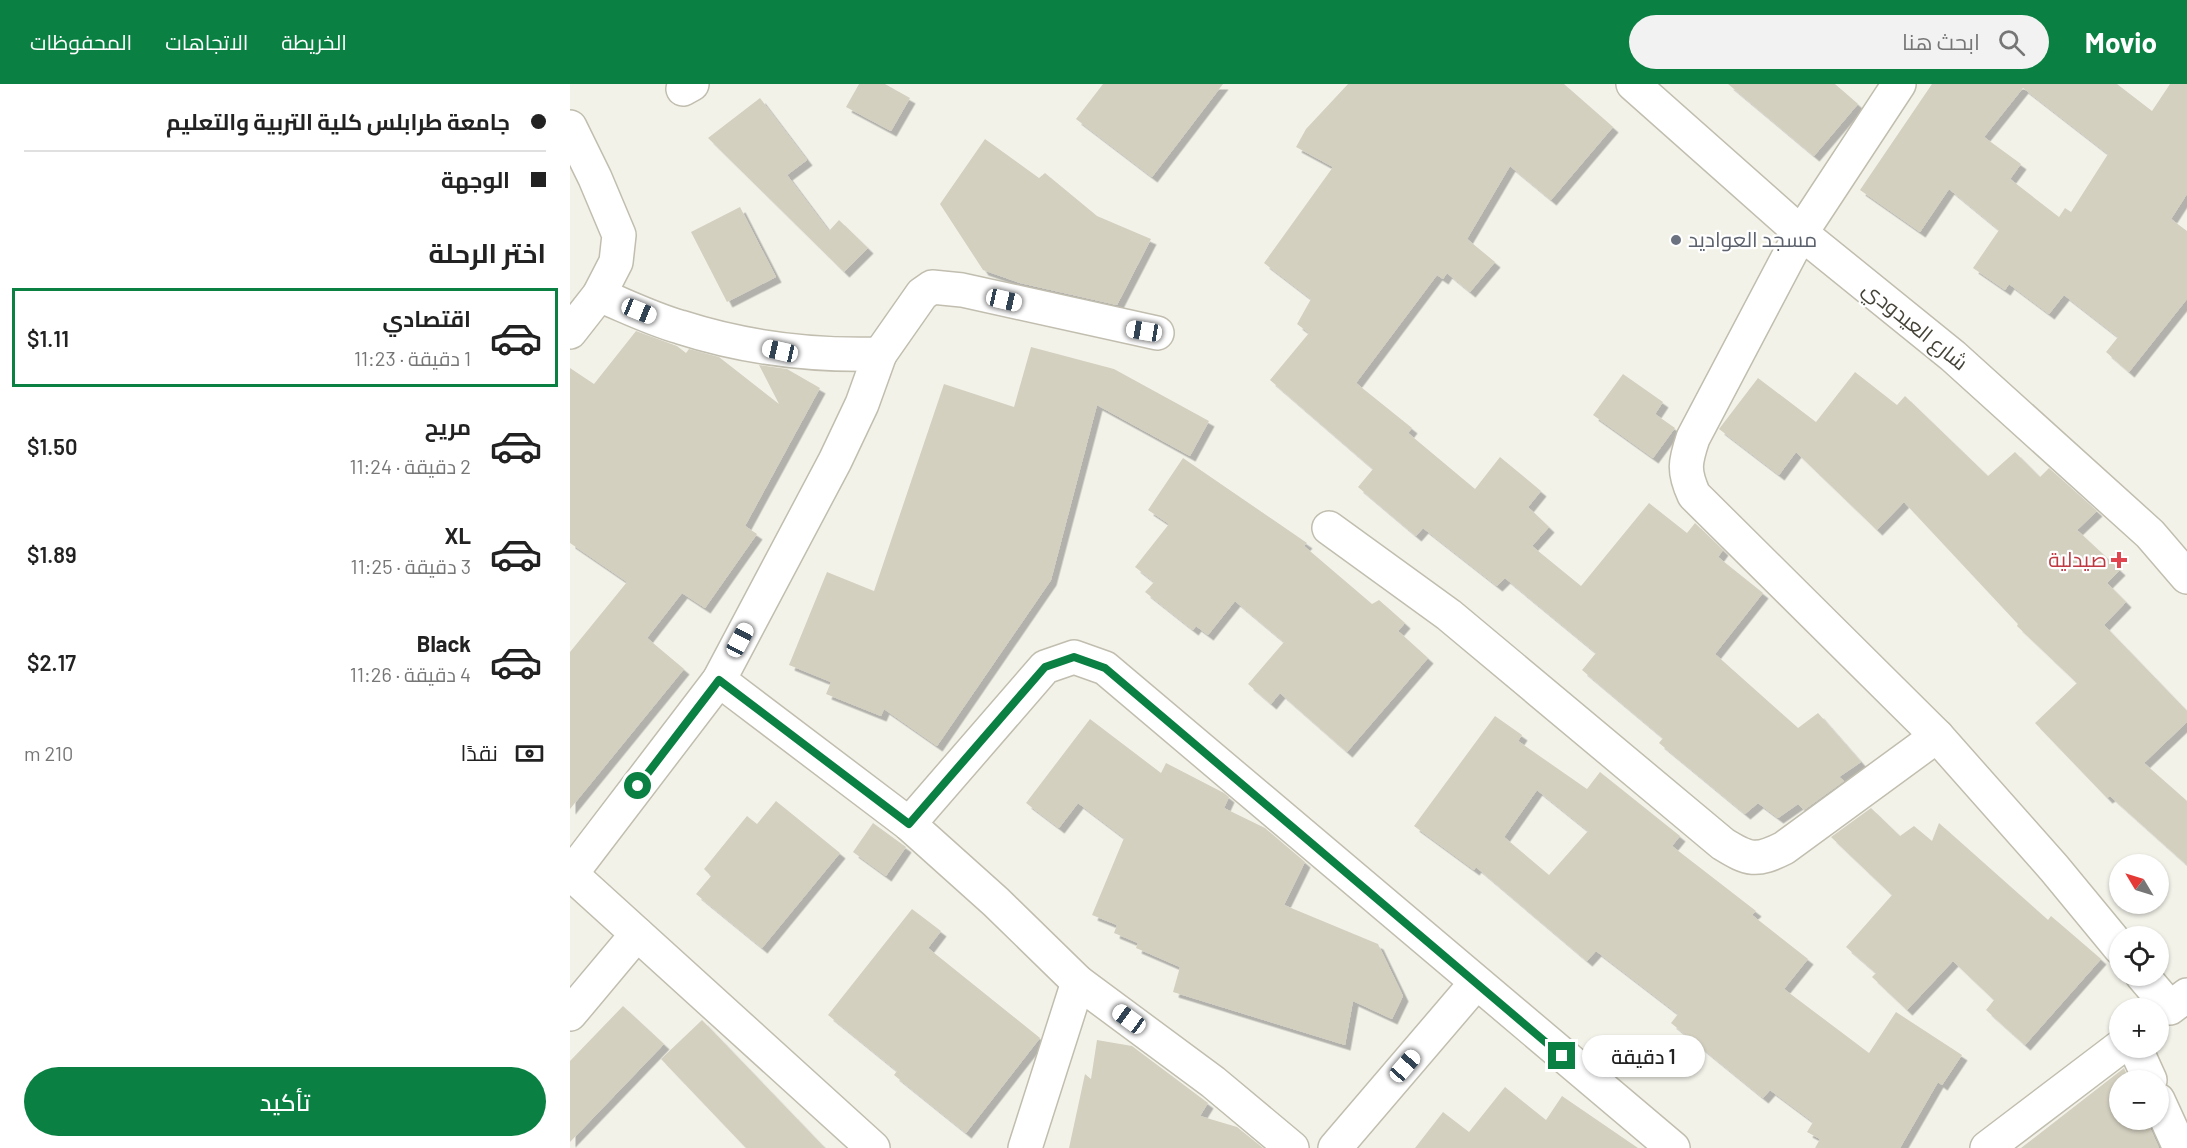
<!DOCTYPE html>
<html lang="ar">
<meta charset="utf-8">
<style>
:root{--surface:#fff;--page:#f2f2f2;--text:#222;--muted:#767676;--line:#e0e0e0;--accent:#0b8043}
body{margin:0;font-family:Barlow,Cairo,sans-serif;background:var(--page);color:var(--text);direction:rtl;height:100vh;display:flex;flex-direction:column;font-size:22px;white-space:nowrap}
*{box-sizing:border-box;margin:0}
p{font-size:20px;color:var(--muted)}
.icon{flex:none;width:33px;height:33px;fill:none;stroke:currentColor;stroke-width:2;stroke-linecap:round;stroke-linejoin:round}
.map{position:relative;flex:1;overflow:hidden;direction:ltr}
.panel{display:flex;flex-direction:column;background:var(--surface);width:570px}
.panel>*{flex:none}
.guide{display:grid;align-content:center;height:132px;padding:0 24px;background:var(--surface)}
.needle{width:39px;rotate:308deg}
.fabs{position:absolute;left:1539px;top:770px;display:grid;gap:12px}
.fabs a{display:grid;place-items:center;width:60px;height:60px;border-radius:50%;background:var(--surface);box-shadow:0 2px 4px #0004;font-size:30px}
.end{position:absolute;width:27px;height:27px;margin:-14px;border:8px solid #0b8043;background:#fff;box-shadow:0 0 0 3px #fff}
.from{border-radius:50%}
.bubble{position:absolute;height:42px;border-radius:21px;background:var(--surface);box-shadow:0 2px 4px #0004;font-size:20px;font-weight:600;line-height:42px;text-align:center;direction:rtl}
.car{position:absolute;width:18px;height:36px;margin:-18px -9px;border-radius:8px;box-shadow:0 0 4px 2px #0007;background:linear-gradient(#fff 24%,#345 0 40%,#fff 0 76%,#345 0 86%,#fff 0)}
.guide b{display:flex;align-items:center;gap:21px;height:57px;font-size:22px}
.guide b+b{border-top:2px solid var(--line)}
.guide i{width:15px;height:15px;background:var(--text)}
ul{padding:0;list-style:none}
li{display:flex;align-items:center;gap:18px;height:99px;margin:0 12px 9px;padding:0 12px;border:3px solid transparent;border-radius:0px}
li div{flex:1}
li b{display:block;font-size:22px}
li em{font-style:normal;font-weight:600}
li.on{border-color:var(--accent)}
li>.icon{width:54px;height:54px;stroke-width:1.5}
h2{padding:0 24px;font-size:27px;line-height:72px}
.pay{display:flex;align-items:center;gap:15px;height:66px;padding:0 24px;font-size:22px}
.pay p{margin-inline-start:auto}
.action{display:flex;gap:12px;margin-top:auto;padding:12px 24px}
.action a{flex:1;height:69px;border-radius:36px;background:var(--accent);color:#fff;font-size:24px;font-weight:600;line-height:69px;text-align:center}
header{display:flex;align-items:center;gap:36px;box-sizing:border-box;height:84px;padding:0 30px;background:var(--accent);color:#fff}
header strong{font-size:28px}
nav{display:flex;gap:33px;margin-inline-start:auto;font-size:21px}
.search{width:420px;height:54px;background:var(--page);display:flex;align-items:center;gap:15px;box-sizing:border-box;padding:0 21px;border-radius:33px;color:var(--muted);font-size:22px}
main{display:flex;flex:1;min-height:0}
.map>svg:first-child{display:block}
.building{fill:#d4d0c0;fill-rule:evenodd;filter:url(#shadow)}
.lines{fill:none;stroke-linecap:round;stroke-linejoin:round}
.minor-casing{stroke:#c1beaf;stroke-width:36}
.tertiary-casing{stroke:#c1beaf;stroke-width:36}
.minor{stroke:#fff;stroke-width:33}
.tertiary{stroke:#fff;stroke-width:33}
.route{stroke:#0b8043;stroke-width:8}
.worship-dot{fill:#6b7280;stroke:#fff;stroke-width:2}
.health-dot{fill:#e0444e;stroke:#fff;stroke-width:2}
.labels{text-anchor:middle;stroke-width:4.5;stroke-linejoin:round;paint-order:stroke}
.worship-label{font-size:21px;fill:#5b616d;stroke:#fff;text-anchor:start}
.street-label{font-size:21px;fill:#464338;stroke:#fff}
.health-label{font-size:21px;fill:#be3a42;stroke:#fff;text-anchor:end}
</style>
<header>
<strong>Movio</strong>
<div class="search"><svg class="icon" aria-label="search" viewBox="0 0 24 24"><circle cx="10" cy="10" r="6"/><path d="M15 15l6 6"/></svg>ابحث هنا</div>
<nav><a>الخريطة</a><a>الاتجاهات</a><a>المحفوظات</a></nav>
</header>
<main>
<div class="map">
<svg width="1617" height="1064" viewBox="0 0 1617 1064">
<defs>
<filter id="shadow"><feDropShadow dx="5.5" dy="5.5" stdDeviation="0" flood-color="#0004"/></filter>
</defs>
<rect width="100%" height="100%" fill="#f3f2e9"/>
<!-- building -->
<g class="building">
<path d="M289,0h26l25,14 -19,33 -45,-24z"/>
<path d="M533,0h120l-71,93 -76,-58z"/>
<path d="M778,0h216l49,43 -62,73 -41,-34 -43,73 28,23 -25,30 -23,-19 -4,6 -6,-4 -81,108 56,45 -4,5 67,56 25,-32 41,34 -13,16 21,20 -17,19 49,40 68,-83 38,30 8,-10 28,27 -5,7 45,36 -48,61 83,74 20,-15 43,49 -22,15 5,4 -40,29 -6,-6 -20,14 -20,-15 -13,11 -86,-71 4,-5 -81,-68 14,-17 -91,-75 -8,8 -74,-58 -7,8 -58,-49 15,-18 -103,-89 39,-47 -12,-9 14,-25 -47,-36 69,-96 -37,-20 10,-18z"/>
<path d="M1158,0h107l23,20 -44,52z"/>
<path d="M1362,0h185l35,27 18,-27h17v110l-16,25 16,12v68l-58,73 -23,-20 12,-15 -54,-42 -15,19 -40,-30 -4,6 -32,-22 26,-38 -50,-41 -29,43 -60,-42zM1453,4l85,66 -37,58 -6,-4 -6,9 -49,-38 11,-15 -37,-27z"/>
<path d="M190,14l47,62 -20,15 42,56 10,-11 29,28 -24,24 -136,-134z"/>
<path d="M415,55l54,39 6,-5 52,43 54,23 -34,66 -97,-22 -37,-13 -43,-66z"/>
<path d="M170,123l36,70 -49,25 -36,-70z"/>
<path d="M66,247l41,15 9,7 3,-4 30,8 60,47 -20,-39 28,4 33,19 -75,138 12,8 -52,74 -23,-15 -35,45 37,31 -114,140v-157l57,-70 -57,-39v-175l24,16z"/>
<path d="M461,263l83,22 95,52 -19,35 -93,-51 -46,175 -114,166 -53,-37 -3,7 -55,-22 5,-12 -42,-17 38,-93 47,19 70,-207 70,23z"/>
<path d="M1285,288l42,33 8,-9 83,80 27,-24 25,25 9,-9 48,43 -20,19 43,40 -13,13 19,19 -22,23 83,86v11l-43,41 43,38v64l-77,-69 -3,2 -72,-75 42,-40 -60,-57 1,-2 -114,-122 -27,28 -81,-78 -17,23 -60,-46 39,-51 58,44z"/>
<path d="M1053,290l40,28 -8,12 20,14 -22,30 -60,-43z"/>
<path d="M613,374l124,85 -3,3 68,58 7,-4 26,23 -7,8 30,27 -81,94 -67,-59 -9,11 -23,-20 36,-42 -49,-41 -27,34 -12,-9 -3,4 -48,-38 9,-10 -19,-15 34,-43 -21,-14z"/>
<path d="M925,632l27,19 -4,6 69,48 13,-17 80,64 -8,10 84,65 -4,4 56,44 -24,30 85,64 27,-41 66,43 -20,30 -4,-3 -38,66h-85l5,-9 -13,-7 6,-10 -43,-32 -7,8 -92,-75 7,-9 -82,-63 -9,10 -111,-94 -2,3 -60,-44zM967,706l51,41 -39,44 -45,-38z"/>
<path d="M520,635l71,54 5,-10 58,30 5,4 -5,11 41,20 40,34 -21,43 94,39 25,52 -11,23 -39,-18 -8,44 -172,-53 7,-25 -44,-19 2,-5 -24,-10 3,-8 -25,-10 32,-77 -46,-35 -19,25 -33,-25z"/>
<path d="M206,717l64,52 -78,95 -66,-54 15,-18 -7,-7 43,-53 10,8z"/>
<path d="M1301,724l29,28 14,-10 18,15 7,-18 109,97 3,-4 50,43 -76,86 -39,-35 8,-10 -41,-39 -46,49 -35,-33 4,-4 -30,-26 46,-52 -61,-58z"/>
<path d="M303,739l33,24 -20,29 -33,-24z"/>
<path d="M342,825l29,22 -13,17 112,90 -74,95 -72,-58 3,-4 -69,-56z"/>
<path d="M53,922l41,38 -94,98v-81z"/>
<path d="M132,936l123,128h-79l-85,-89z"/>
<path d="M527,956l35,6 76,57 -8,13 37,11 26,21h-194l16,-74 6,5z"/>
<path d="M1554,984l5,12h-9v39h26l13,29h-138z"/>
<path d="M935,1003l41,33 16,-24 76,52h-223l28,-36 26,20z"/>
</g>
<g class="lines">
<defs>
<g id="minor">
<path d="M1329,0l-98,149 -108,205c-8,24 -10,33 1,57l243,241 117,132 66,80"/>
<path d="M113,5l9,-5"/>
<path d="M0,43l25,51 24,57 -3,27 -17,33 -29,37"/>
<path d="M310,270l42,-60 10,-7 30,3 195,43"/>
<path d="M759,444l120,87 274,229c26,16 33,18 61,4l153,-112"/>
<path d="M149,596l190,144 87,78 82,80 135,100 79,66"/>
<path d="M339,740l136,-157 29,-10 31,11 568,480"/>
<path d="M0,789l303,275"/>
<path d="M1,790l148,-194 116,-219 27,-57 18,-50c-68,2 -135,-6 -200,-27 -28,-8 -54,-21 -81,-32"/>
<path d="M1572,891l28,33 17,-13"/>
<path d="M0,930l67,-80"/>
<path d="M1565,963l15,33"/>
<path d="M1588,1016l22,48"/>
<path d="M455,1064l53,-166"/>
<path d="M765,1064l141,-165"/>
<path d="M1417,1064l133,-101"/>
</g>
<path id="tertiary" d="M1063,0l168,149 152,123 197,178 37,43"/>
</defs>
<!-- minor casing -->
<use href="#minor" class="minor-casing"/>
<!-- tertiary casing -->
<use href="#tertiary" class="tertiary-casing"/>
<!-- minor -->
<use href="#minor" class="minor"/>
<!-- tertiary -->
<use href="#tertiary" class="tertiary"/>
</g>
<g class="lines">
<!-- route -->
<path class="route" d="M68,702l81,-106 190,144 136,-157 29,-10 31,11 457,388"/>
</g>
<!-- markers -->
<circle class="worship-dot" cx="1106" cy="156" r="6"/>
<path class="health-dot" d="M1546 467h6v6h6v6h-6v6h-6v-6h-6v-6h6z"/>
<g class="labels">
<!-- worship labels -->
<g class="worship-label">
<text x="1118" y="163">مسجد العواديد</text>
</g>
<!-- street labels -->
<g class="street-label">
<text transform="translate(1345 242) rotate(39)" y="7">شارع العيدودي</text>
</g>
<!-- health labels -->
<g class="health-label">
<text x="1537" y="483">صيدلية</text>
</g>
</g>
</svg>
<div class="fabs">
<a><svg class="needle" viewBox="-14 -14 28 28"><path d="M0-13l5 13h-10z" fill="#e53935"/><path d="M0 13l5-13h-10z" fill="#767676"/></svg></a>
<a><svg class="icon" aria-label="locate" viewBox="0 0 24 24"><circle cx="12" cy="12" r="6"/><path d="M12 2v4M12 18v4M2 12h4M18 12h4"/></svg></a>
<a>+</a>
<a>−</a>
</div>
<i class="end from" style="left:68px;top:702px"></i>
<i class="end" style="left:992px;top:972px"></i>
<div class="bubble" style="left:1012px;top:951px;width:123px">1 دقيقة</div>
<i class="car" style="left:434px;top:216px;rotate:103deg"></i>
<i class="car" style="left:69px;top:227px;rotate:112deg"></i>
<i class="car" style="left:574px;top:247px;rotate:279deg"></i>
<i class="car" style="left:210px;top:267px;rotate:283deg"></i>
<i class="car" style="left:170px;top:556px;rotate:28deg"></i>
<i class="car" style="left:559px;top:935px;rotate:306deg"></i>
<i class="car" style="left:835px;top:982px;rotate:41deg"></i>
</div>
<section class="panel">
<div class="guide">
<b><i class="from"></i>جامعة طرابلس كلية التربية والتعليم</b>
<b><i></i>الوجهة</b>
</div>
<h2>اختر الرحلة</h2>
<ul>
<li class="on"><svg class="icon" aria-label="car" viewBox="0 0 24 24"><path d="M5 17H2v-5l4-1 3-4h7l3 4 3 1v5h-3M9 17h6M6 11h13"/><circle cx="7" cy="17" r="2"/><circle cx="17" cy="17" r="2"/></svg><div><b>اقتصادي</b><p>1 دقيقة · 11:23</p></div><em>$1.11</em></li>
<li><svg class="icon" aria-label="car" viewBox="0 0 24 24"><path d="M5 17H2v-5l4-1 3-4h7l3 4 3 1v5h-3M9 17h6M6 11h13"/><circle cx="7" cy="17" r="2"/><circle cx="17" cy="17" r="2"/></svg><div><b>مريح</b><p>2 دقيقة · 11:24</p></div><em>$1.50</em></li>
<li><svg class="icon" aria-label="car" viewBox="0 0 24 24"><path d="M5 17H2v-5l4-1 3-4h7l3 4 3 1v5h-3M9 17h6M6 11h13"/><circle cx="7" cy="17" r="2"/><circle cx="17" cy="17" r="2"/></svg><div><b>XL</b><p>3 دقيقة · 11:25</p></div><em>$1.89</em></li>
<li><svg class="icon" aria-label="car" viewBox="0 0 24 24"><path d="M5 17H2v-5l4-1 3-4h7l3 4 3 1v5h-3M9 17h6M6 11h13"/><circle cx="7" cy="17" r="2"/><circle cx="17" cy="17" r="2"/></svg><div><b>Black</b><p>4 دقيقة · 11:26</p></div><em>$2.17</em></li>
</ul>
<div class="pay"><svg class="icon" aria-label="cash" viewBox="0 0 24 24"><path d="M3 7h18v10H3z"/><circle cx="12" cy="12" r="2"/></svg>نقدًا<p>210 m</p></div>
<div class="action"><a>تأكيد</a></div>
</section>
</main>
